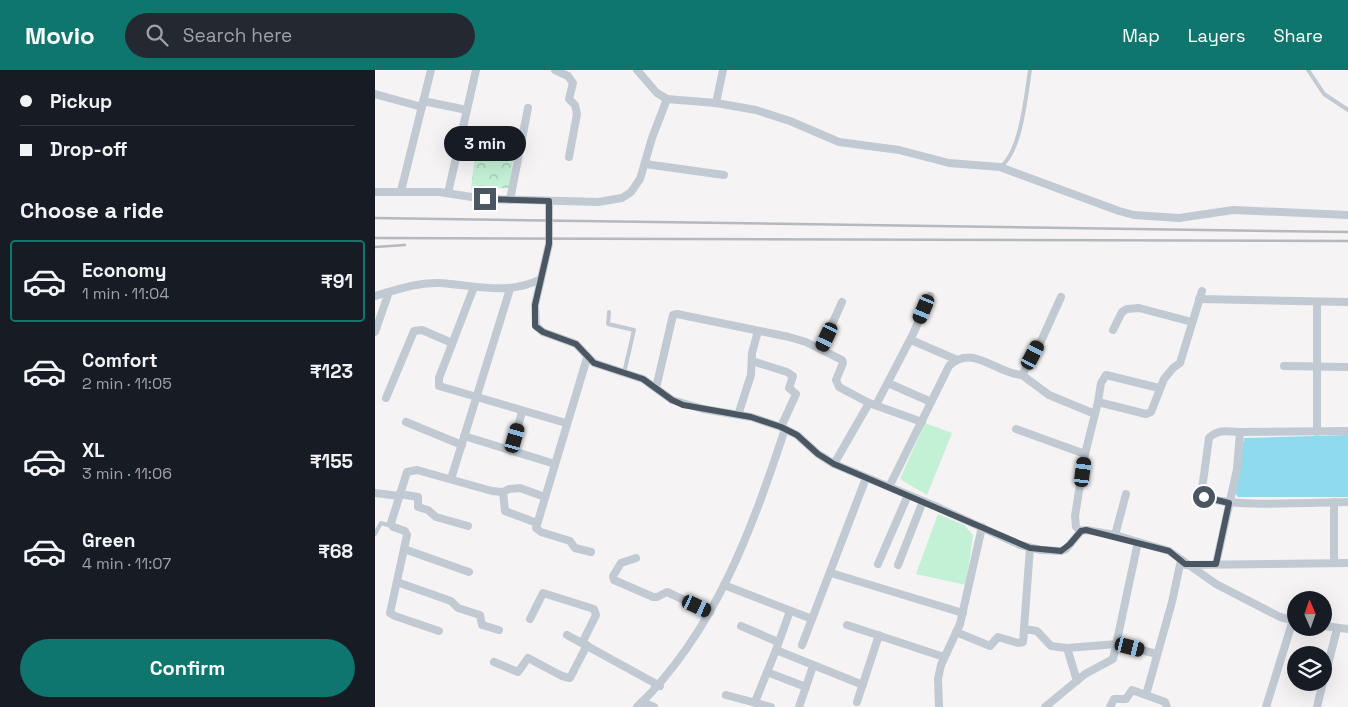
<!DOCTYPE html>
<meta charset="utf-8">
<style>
:root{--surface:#171b24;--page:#242831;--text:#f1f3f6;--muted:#9ea1a6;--line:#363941;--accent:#0f766e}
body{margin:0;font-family:"Space Grotesk",sans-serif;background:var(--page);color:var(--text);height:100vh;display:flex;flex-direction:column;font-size:19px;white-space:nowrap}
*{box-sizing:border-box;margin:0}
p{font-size:16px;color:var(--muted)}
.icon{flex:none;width:28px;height:28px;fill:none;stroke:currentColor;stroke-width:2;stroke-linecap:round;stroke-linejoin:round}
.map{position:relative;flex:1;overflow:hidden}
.panel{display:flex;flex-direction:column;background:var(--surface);width:375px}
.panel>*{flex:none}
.guide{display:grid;align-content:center;height:110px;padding:0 20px;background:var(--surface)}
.needle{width:32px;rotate:358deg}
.tools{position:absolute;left:912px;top:521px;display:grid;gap:10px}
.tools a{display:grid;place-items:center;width:45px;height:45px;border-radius:50%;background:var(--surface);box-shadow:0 5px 20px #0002;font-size:25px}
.end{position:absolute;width:22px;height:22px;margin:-11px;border:6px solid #4a5661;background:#fff;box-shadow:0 0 0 2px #fff}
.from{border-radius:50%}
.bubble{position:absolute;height:35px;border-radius:18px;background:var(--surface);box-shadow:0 5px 20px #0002;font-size:16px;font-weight:700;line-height:35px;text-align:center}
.car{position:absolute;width:15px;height:30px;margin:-15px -8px;border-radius:6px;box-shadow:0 0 4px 1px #0007;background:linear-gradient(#222 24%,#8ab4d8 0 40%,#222 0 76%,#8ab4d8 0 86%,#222 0)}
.guide b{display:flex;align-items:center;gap:18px;height:48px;font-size:19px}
.guide b+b{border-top:1px solid var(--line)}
.guide i{width:12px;height:12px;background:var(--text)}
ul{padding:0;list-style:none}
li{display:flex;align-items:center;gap:15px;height:82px;margin:0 10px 8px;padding:0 10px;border:2px solid transparent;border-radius:5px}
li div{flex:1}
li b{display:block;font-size:19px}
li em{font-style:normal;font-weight:700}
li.on{border-color:var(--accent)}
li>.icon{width:45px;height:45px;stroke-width:1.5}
h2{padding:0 20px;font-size:22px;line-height:60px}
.action{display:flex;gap:10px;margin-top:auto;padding:10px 20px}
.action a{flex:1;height:58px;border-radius:30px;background:var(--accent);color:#fff;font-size:20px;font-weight:700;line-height:58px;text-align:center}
header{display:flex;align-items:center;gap:30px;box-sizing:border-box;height:70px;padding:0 25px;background:var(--accent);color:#fff}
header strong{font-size:24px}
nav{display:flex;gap:28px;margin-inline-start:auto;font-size:18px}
.search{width:350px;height:45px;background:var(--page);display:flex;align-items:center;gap:12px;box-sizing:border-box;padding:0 18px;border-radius:28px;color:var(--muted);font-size:19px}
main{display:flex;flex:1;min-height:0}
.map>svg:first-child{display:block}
.forest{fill:url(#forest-crowns)}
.pitch{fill:#c3f1d5}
.water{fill:#90daee}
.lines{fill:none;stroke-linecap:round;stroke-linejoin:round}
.lane{stroke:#c1cad2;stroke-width:4}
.street{stroke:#c1cad2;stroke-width:8}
.rail{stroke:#b5b8bd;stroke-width:2.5}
.route{stroke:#4a5661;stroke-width:6}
</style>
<header>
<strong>Movio</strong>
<div class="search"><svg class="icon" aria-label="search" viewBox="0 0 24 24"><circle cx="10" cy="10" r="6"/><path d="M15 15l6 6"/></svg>Search here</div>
<nav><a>Map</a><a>Layers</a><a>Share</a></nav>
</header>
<main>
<section class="panel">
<div class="guide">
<b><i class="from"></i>Pickup</b>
<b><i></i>Drop-off</b>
</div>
<h2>Choose a ride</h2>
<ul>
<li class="on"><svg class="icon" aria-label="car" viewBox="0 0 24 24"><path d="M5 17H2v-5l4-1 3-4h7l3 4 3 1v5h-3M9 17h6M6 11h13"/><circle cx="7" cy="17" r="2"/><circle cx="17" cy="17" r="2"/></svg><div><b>Economy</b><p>1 min · 11:04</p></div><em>₹91</em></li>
<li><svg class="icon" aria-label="car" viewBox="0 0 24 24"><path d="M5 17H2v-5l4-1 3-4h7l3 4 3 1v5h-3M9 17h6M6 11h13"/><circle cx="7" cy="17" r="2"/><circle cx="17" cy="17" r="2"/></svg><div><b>Comfort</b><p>2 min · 11:05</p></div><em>₹123</em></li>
<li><svg class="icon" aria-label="car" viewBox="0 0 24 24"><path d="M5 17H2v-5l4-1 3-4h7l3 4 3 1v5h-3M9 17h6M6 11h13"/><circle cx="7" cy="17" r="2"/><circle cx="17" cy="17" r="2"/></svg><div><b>XL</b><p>3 min · 11:06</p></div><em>₹155</em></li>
<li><svg class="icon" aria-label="car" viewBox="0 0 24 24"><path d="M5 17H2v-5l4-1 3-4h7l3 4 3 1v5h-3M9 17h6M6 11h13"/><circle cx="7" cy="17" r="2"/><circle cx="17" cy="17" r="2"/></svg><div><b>Green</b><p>4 min · 11:07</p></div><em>₹68</em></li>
</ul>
<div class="action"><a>Confirm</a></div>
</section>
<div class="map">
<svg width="973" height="637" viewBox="0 0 973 637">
<defs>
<pattern id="forest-crowns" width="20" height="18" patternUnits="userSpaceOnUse" patternTransform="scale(1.25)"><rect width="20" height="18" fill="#c3f1d5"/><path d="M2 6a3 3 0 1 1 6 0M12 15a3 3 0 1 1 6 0" fill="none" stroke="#a0c6b0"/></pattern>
</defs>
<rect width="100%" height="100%" fill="#f5f3f3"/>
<!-- forest -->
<path class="forest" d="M103,60l38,7 -7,51 -38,1z"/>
<!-- pitch -->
<g class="pitch">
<path d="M550,353l27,10 -25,62 -27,-16z"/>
<path d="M563,444l26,11 9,10 -7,50 -50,-11z"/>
</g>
<!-- water -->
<path class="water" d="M973,365v62h-110l-3,-4 9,-55z"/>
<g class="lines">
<!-- lane -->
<g class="lane">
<path d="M933,0l16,24 24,16"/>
<path d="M625,97c21,-14 26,-72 30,-97"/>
<path d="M234,242l-1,12 26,6 -10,43"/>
<path d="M0,464l6,-11 10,3"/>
</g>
<!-- street -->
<g class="street">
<path d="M180,0l13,6 5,7 -4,16 6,6 2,9 -8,43"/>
<path d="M262,0l20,23 10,6 49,4 40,7 34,11 49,21 60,8 50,13 51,4 119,44 15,4 45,3 54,-8 115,5"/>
<path d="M0,24l47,13"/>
<path d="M48,31l44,9"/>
<path d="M341,33l7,-33"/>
<path d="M270,94l79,11"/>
<path d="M26,121l30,-121"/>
<path d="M0,122h64l46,7 113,3 24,-4 9,-6 9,-13 12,-41 15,-39"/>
<path d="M73,123l28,-123"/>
<path d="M135,130l18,-92"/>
<path d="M174,131v43l-14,61 1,21 7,6 33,12 18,19 49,16 29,21 31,9 48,8 30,10 16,8 21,19 16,10 101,42 85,39 21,5 20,1 5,-2 15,-18 5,-1 29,5 54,16 47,33 64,33 16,4"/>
<path d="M99,217l-35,91v8l127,37"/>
<path d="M0,226c21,-6 42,-14 64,-13 36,2 68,13 102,-4"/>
<path d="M824,229l149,3"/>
<path d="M942,232v130"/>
<path d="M738,260l9,-18 5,-3 12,-1 53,14"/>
<path d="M0,262l14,-40"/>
<path d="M536,270l44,19"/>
<path d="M446,279l21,-47"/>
<path d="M212,288l-51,170 5,4 29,9 5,7 16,4"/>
<path d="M377,291l35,11 6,4 -4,12 7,6 -15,33"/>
<path d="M909,296l64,1"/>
<path d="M647,305l27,20 46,19"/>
<path d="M513,313l43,19"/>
<path d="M281,318l17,-73 4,-1 112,23 17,5 36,18 1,3 -7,17 3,7 30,16 53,19"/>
<path d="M11,328l28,-67 8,-1 30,13"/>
<path d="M723,332l3,-19 5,-8 53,13"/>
<path d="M501,335l37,-71 17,-38"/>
<path d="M363,345l13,-40 1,-22 6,-22"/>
<path d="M31,352l56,23"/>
<path d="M641,359l69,25"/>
<path d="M865,362c-12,-1 -23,-3 -31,6l-7,51 1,6c15,14 119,7 145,7"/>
<path d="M89,366l91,28"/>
<path d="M136,381l11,-39"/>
<path d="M459,394l35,-61"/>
<path d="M76,409l59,-190"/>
<path d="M514,417l60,-121c24,-23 47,8 73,9l20,-36 19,-42"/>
<path d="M128,422l2,19 32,12"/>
<path d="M0,423l24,3"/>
<path d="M25,424l18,3v10l10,3 8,7 32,9"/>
<path d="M959,432v60"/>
<path d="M706,461l-5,-4 -1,-11 10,-62 13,-52 48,12 5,-2 13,-33 9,-11 7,-5 22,-72"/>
<path d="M740,465l11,-41"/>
<path d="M29,479l65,23"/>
<path d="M261,488l-15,5 -8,13 1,4 39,17h4l10,-5 43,20"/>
<path d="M503,494l30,-69"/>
<path d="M841,494l21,-95 3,-37 108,-1"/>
<path d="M523,495l25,-64"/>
<path d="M811,495l162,-2"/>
<path d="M456,503l132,40"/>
<path d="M22,512l54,19 7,7 22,7 2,10 17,5"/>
<path d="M349,515l88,34"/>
<path d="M415,541l-14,39 87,35"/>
<path d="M155,549l13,-26 51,16 2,6 -14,28"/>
<path d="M472,555l97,32"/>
<path d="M366,556l37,16"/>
<path d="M949,556l24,3"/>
<path d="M649,559l13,2 14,15 16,2 50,-4 40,10"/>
<path d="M64,561l-44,-15 -5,-3 17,-78 -2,-4 -12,-4 -2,-4 16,-51 10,-2 75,21 11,1 6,-3 11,-1 25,9"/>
<path d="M581,562l34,14 8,-9 20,6 5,-1 7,-94"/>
<path d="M192,565l93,51"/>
<path d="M427,575l64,-167"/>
<path d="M692,578l10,33"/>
<path d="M119,592l24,10 10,-14 34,18 8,2 17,-33"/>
<path d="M392,602l39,15"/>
<path d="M949,610l13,-51"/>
<path d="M351,625l45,12"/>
<path d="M771,625l26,-93 9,-42"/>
<path d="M267,632l12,5"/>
<path d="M380,632l21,-52"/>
<path d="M482,632l22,-67"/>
<path d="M262,637c78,-75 115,-178 148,-278"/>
<path d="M424,637l14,-41"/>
<path d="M564,637l-1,-28 3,-14 19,-41 22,-97"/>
<path d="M670,637l40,-33 28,-15 25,-117"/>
<path d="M735,637l4,-8h12l6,-9 33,12 2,5"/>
<path d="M891,637l27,-87"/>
<path d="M942,637l6,-25"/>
</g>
<!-- rail -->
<g class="rail">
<path d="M0,148l973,14"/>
<path d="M0,168l973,3"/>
<path d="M0,177l30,-2"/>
</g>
</g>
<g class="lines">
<!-- route -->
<path class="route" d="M110,129l64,2v43l-14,61v21l8,6 33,12 18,19 49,16 29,21 11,5 68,12 30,10 16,8 21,19 16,10 196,84 31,3 9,-7 11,-13 5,-1 83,21 16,13h31l13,-61 -25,-6"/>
</g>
</svg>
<div class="tools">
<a><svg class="needle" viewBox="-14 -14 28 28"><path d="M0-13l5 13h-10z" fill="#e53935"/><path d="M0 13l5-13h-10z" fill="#9ea1a6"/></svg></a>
<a><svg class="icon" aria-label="layers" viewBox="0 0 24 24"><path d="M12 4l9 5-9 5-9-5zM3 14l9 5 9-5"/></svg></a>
</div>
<i class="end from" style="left:829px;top:427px"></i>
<i class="end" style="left:110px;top:129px"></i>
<div class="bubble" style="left:69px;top:56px;width:82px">3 min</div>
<i class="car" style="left:549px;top:239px;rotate:203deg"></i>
<i class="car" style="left:452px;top:267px;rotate:205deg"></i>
<i class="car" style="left:658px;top:285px;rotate:28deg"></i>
<i class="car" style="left:140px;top:368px;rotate:16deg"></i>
<i class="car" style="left:708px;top:402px;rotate:7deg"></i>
<i class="car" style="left:322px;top:536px;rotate:115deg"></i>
<i class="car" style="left:755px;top:577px;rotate:104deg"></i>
</div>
</main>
